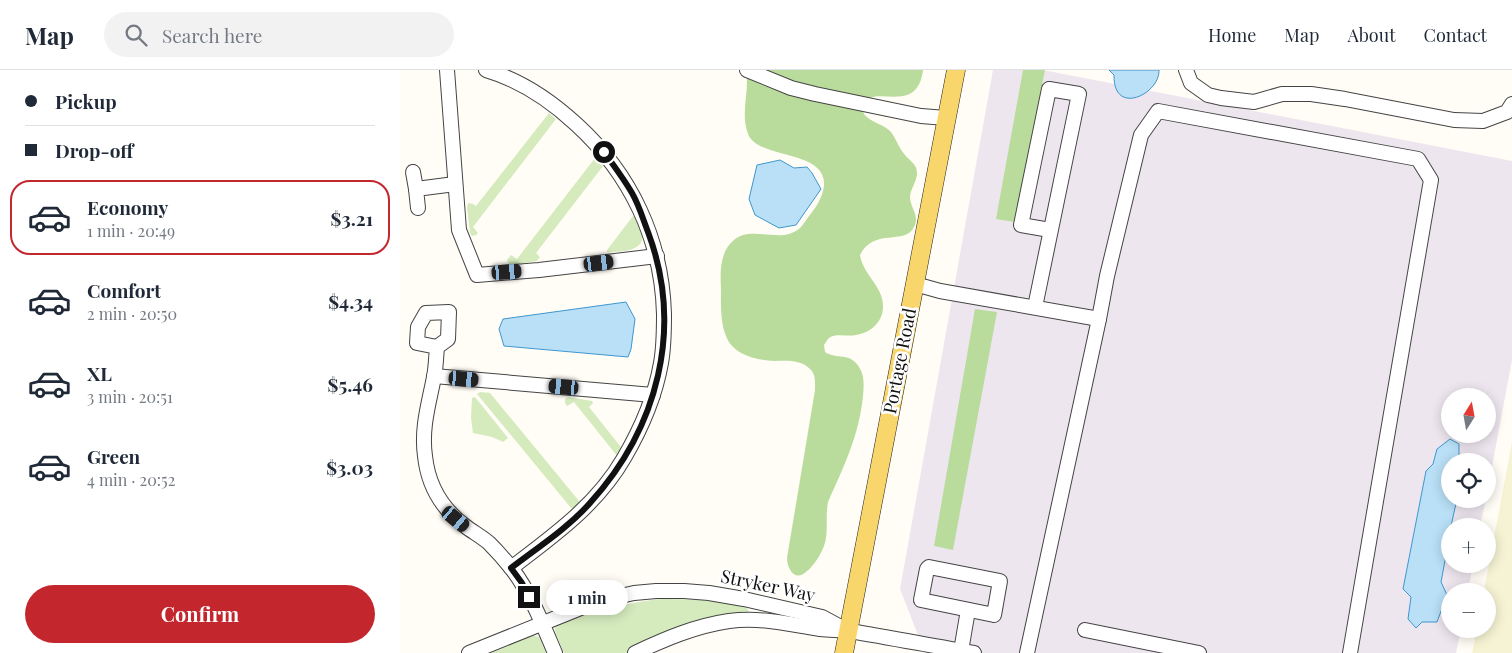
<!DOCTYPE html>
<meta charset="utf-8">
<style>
:root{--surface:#fff;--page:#f2f2f3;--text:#1f2937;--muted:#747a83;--line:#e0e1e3;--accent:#c4262e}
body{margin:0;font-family:"Playfair Display",serif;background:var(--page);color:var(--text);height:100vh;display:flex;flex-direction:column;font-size:19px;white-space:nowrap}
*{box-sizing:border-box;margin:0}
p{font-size:16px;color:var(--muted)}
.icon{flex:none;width:28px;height:28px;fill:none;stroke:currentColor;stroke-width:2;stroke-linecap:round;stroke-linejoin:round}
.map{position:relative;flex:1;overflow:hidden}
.details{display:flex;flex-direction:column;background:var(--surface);width:400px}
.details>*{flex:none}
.hud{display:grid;align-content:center;height:110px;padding:0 25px;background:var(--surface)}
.needle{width:32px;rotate:11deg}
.controls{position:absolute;left:1041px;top:318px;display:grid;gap:10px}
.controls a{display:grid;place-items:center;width:55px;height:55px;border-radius:50%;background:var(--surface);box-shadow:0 2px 12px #0003;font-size:25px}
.end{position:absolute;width:22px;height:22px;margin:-11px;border:6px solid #111;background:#fff;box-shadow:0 0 0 2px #fff}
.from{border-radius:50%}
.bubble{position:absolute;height:35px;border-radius:18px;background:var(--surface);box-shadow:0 2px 12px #0003;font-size:16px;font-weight:700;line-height:35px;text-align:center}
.car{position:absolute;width:15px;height:30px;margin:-15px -8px;border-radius:6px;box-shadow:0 0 4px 1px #0007;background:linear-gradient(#222 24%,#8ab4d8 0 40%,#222 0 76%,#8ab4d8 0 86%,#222 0)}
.hud b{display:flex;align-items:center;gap:18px;height:48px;font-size:19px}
.hud b+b{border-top:1px solid var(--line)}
.hud i{width:12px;height:12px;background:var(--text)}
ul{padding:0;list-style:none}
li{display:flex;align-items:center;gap:15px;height:75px;margin:0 10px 8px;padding:0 15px;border:2px solid transparent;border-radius:20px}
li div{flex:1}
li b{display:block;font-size:19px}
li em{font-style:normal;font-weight:700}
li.on{border-color:var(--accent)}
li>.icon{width:45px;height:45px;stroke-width:1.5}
.button{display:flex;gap:10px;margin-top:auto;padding:10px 25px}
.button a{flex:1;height:58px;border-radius:30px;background:var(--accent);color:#fff;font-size:20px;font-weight:700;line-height:58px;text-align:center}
header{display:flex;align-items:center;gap:30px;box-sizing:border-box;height:70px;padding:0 25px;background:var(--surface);border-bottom:1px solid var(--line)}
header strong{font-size:24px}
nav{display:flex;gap:28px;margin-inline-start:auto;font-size:18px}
.search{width:350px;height:45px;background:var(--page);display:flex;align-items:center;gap:12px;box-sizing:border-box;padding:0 18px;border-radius:28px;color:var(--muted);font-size:19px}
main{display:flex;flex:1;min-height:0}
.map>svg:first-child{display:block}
.industrial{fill:#eee6ef;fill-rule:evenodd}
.farmland{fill:#f6f3d4}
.green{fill:#d5ebbd}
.forest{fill:#b9dc9c}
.water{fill:#b9e0f7;stroke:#3f96cf}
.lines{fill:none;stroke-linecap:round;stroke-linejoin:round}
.minor-casing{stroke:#444;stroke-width:16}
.major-casing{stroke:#222;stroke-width:19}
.minor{stroke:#fff;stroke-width:14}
.major{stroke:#f9d66b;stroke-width:18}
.route{stroke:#111;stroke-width:6}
.labels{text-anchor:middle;stroke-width:5;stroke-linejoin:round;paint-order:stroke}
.street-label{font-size:18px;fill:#111;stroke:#fff}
</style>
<header>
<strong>Map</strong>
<div class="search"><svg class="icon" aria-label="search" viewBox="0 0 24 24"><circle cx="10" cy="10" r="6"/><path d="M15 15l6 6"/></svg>Search here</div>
<nav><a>Home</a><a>Map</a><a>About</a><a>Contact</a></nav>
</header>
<main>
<section class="details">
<div class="hud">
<b><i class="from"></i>Pickup</b>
<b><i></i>Drop-off</b>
</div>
<ul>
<li class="on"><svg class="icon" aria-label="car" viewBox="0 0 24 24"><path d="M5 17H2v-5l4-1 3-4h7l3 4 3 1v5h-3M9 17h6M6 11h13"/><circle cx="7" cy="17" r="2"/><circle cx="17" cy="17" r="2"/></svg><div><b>Economy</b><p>1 min · 20:49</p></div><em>$3.21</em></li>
<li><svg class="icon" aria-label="car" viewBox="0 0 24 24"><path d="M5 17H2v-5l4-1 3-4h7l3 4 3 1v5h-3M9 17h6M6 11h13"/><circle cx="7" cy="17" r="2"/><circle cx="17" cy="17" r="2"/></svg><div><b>Comfort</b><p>2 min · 20:50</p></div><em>$4.34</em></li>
<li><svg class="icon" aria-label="car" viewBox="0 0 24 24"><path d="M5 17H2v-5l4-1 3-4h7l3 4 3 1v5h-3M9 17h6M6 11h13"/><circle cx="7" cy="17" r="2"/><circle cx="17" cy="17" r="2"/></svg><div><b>XL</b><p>3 min · 20:51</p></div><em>$5.46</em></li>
<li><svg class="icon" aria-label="car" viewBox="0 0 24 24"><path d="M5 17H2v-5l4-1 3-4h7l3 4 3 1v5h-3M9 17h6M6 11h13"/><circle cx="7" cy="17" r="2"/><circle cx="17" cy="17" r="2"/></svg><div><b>Green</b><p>4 min · 20:52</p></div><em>$3.03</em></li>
</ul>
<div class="button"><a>Confirm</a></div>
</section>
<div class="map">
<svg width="1112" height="583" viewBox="0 0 1112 583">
<rect width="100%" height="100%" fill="#fffdf5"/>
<!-- industrial -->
<path class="industrial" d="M593,0h50l469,91v199l-24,128v-27h-38v38h36l-6,27h-30v38h23l-5,27h-18v38h11l-5,24h-531l-25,-64zM1050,326h38v38h-38z"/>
<!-- farmland -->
<path class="farmland" d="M1112,372v211h-40l5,-24h11v-38h-4z"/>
<!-- green -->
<g class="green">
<path d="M149,43l7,6 -83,108 5,6 -2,2 -4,1 -2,-3 -3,-25 1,-5 5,1 3,2z"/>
<path d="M195,88h3l5,8 -67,87 4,4 -3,4 -26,4 -3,-2 -1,-3 4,-5 6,4z"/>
<path d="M233,146h1c3,6 7,13 8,19 3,17 -24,17 -35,17v-2z"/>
<path d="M80,322l10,1 94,114 -8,7 -99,-120z"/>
<path d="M75,327l33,41 -5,4 -11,-5 -19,-4 -2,-15 1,-20z"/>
<path d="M168,327l24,4 1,2 -4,4 35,44 -6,6 -44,-55 -7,4 -2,-3v-4z"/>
<path d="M259,529c30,0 59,0 88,9l2,4 -1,2 -77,18 -45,21h-62l-9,-21v-4c4,-5 10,-6 17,-9 28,-10 57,-16 87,-20z"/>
<path d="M132,565l7,2 7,16h-61z"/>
</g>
<!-- forest -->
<g class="forest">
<path d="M346,0h177c-6,48 -52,11 -60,36 -4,14 21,17 28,26 5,7 8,16 14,23 5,6 12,9 12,18 0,9 -7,16 -7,25 1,11 10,18 4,29 -9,19 -40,0 -54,28 3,20 24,32 23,52 0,15 -13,26 -27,28 -8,2 -20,-2 -27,3 -2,2 -3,4 -5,7l1,7c10,7 22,1 31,11 9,10 8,21 7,33 -4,40 -19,70 -35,106 -3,14 1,30 -4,44 -3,8 -10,20 -18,26 -11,10 -19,-3 -19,-14l28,-168c0,-7 1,-16 -5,-21 -10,-10 -24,-8 -36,-8 -18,-1 -41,-6 -48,-25 -6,-14 -5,-33 -5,-48 -1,-18 -1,-37 14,-49 19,-14 46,6 65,-11 3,-3 6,-8 9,-12 7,-8 14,-20 15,-30 3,-37 -66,-26 -76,-52 -8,-21 2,-43 -2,-64z"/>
<path d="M623,0h22l-30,152 -19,-3z"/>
<path d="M575,239l22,3 -44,238 -19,-4z"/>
</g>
<!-- water -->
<g class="water">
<path d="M709,0h50c1,24 -46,47 -45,5z"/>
<path d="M380,90l14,8 13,-1 5,6 9,16 -25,36 -17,3 -24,-13 -6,-16 8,-34z"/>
<path d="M226,232l9,17 -4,30 -3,8 -124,-11 -5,-17 4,-10z"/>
<path d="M1050,369l9,5v17h-9v38h7l-6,27h-1v8l-9,48 6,13 -10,27h-15l-6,6 -8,-9 3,-22 -8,-8 23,-118 7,-7 4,-15z"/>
</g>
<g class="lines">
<defs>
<g id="minor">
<path d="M47,0l12,160 18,45 62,-5 118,-14"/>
<path d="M86,0c34,10 64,30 90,54 55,50 86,116 88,190 0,17 0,33 -3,49 -6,34 -20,66 -37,95 -27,47 -71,78 -113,110"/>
<path d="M347,0l44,18 24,6 106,22 25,2"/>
<path d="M786,0l5,13 17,12 13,3 33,4 28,-8h29l34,5 109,21 29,1 24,-9 5,-8"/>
<path d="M13,102l3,17"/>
<path d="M18,138l-2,-19 39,-5"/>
<path d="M515,214l25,7 159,28 8,-43 34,-141 17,-24 260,48 13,21 -81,473"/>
<path d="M635,237l44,-213 -30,-5 -28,136 29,5"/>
<path d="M37,277l-20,-4 1,-16 8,-14 23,-1 -1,27 -11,8c-1,10 -1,20 -3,30 -5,26 -13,51 -9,79 3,29 16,52 40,70 8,6 17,11 24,17 8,8 16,17 23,26 19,25 31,56 43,84"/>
<path d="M34,306l219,19"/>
<path d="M529,497l71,14 -6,34 -73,-15 6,-31z"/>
<path d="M685,560l114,23"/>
<path d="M561,581l7,-41"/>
<path d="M69,583l129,-52 36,-8 22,-2h28l25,2 35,6 78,18 26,14"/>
<path d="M235,583c30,-14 60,-27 94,-32 33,-4 58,3 91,8 10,1 20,1 30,2 42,7 83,15 124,22"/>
<path d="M627,583l72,-334"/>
</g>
<path id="major" d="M444,583l112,-583"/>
</defs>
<!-- minor casing -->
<use href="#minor" class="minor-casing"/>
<!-- major casing -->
<use href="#major" class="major-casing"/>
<!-- minor -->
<use href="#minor" class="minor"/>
<!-- major -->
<use href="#major" class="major"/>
</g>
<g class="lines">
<!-- route -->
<path class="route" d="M129,527l-7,-14 -11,-15c26,-20 57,-40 79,-65 68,-75 94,-175 58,-271 -5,-13 -9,-27 -16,-39 -8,-14 -18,-27 -28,-41"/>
</g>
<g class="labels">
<!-- street labels -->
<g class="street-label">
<text transform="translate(500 291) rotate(-79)" y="6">Portage Road</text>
<text transform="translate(368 516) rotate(12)" y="6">Stryker Way</text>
</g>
</g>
</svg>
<div class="controls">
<a><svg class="needle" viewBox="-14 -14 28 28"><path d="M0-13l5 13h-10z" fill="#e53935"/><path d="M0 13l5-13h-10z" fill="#747a83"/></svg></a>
<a><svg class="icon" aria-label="locate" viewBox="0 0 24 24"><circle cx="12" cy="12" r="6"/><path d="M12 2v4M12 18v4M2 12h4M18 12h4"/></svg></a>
<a>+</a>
<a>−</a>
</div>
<i class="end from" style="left:204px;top:82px"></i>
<i class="end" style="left:129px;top:527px"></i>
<div class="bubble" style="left:146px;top:510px;width:82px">1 min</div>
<i class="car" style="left:199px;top:193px;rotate:83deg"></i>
<i class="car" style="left:107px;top:202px;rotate:86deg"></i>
<i class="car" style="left:64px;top:309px;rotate:95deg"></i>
<i class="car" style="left:164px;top:317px;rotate:275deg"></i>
<i class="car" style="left:56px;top:449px;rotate:130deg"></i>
</div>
</main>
